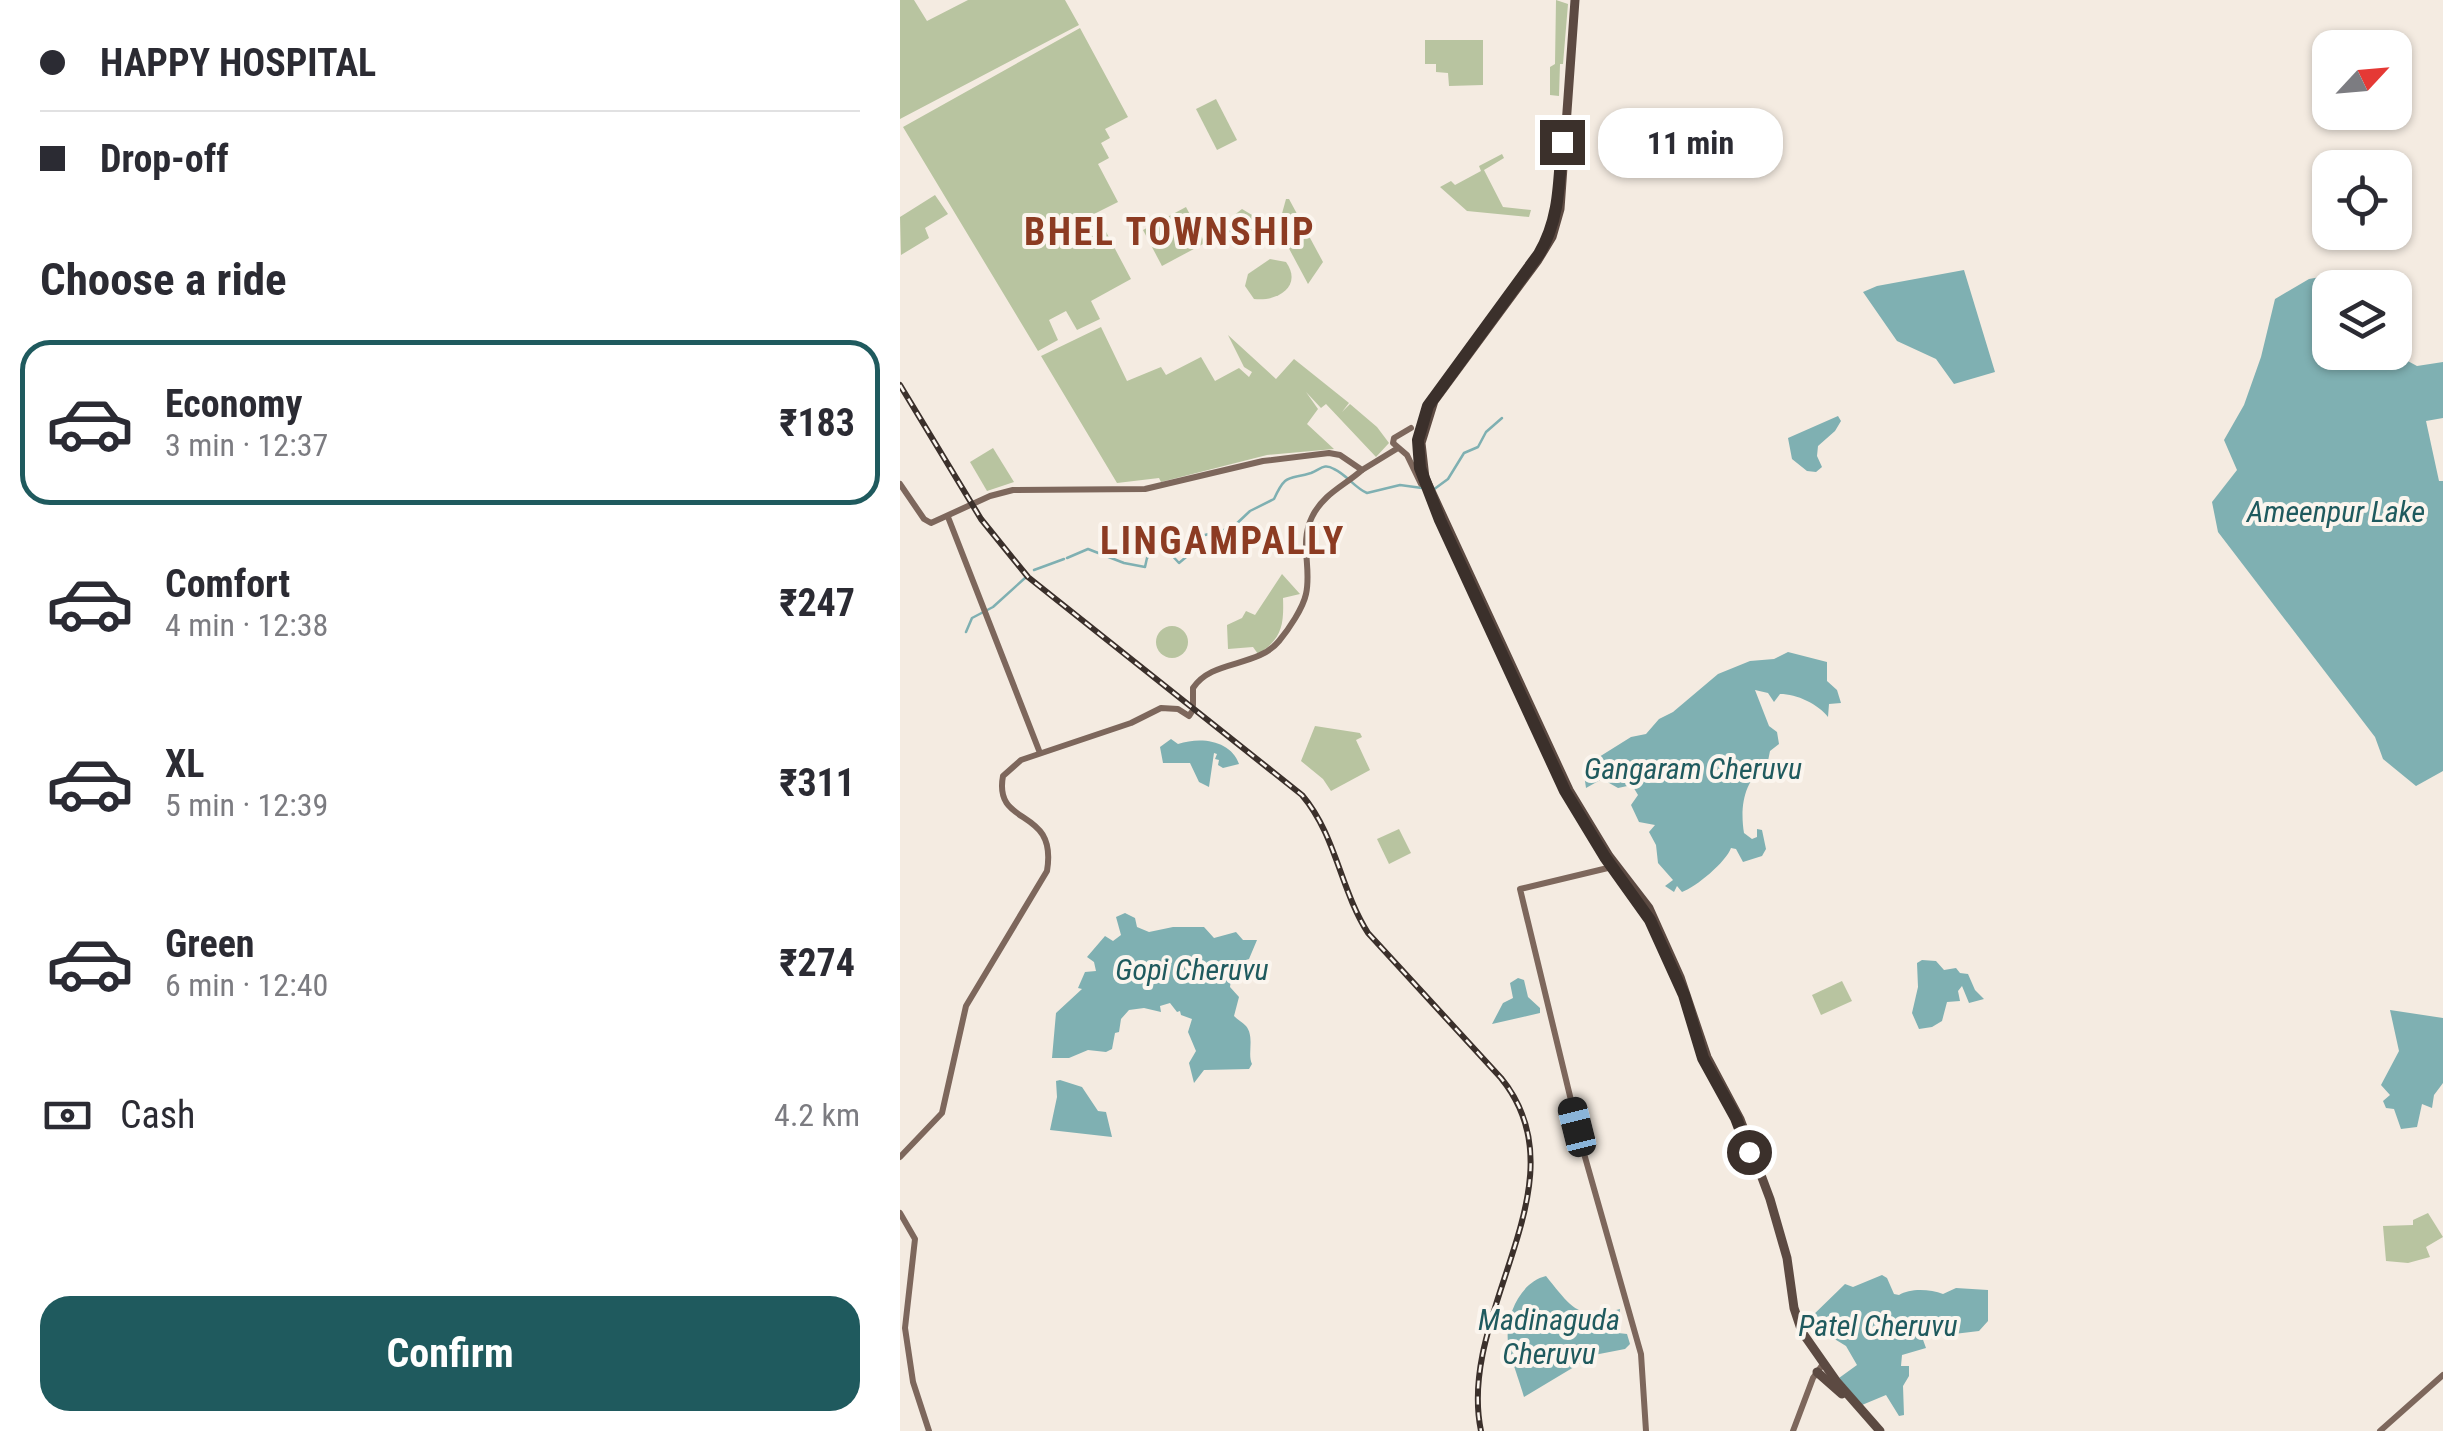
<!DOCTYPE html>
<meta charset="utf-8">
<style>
:root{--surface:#fff;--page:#f2f2f3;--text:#2b2b33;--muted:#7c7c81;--line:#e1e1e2;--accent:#1f5a5e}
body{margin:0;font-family:"Roboto Condensed",sans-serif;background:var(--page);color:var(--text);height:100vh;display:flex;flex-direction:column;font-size:38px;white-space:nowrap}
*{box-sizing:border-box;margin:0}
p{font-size:32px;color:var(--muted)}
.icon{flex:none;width:55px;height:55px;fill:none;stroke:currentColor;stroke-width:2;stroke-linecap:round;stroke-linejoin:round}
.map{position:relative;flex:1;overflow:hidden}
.side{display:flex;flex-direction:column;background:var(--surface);width:900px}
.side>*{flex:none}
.top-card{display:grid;align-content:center;height:220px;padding:0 40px;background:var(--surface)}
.needle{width:65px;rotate:64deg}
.controls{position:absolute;left:1412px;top:30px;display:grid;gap:20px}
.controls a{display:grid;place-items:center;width:100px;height:100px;border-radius:20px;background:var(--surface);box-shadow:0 2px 8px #0004;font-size:50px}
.end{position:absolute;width:45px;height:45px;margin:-22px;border:12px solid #3b302b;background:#fff;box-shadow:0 0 0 5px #fff}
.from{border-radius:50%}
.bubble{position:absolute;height:70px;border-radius:30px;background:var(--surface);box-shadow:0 2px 8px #0004;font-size:32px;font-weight:700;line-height:70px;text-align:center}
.car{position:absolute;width:30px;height:60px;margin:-30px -15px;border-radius:12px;box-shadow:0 0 8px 2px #0007;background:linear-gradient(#222 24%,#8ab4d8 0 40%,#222 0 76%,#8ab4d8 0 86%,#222 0)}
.top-card b{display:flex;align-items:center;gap:35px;height:95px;font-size:38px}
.top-card b+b{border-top:2px solid var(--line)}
.top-card i{width:25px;height:25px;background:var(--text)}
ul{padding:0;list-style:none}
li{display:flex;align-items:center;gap:30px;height:165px;margin:0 20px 15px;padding:0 20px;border:5px solid transparent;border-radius:30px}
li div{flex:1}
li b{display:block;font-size:38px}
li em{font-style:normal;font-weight:700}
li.selected{border-color:var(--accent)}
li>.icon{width:90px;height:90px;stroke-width:1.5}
h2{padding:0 40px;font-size:45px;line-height:120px}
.pay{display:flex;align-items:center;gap:25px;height:110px;padding:0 40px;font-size:38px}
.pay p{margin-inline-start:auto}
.button{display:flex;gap:20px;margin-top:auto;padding:20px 40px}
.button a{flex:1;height:115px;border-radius:30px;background:var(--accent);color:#fff;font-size:40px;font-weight:700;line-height:115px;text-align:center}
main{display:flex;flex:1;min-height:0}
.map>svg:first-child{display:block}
.green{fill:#b8c4a0}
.water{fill:#7fb0b2}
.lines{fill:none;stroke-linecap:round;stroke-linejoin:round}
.stream{stroke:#7fb0b2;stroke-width:2.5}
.major{stroke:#7d675c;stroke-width:6}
.highway{stroke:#5c4a42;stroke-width:9}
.rail-casing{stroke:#3b302b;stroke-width:6}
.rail{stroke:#fbf5ee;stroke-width:2.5;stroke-dasharray:8;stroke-linecap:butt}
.route{stroke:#3b302b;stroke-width:12}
.labels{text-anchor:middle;stroke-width:8;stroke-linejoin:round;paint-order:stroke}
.water-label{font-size:30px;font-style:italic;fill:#1f5a5e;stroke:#fbf5ee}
.district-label{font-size:38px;font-weight:bold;letter-spacing:2.5px;fill:#8c3b22;stroke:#fbf5ee}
</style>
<main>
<section class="side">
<div class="top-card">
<b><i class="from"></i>HAPPY HOSPITAL</b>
<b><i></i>Drop-off</b>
</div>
<h2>Choose a ride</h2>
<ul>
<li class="selected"><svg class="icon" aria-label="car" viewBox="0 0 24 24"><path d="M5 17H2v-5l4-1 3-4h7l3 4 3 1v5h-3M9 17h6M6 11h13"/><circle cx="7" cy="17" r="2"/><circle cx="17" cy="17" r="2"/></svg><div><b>Economy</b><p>3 min · 12:37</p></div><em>₹183</em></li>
<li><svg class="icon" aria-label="car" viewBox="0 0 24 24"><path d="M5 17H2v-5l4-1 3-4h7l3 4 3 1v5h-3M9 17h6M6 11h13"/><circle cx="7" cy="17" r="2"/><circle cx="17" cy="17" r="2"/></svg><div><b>Comfort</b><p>4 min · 12:38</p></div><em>₹247</em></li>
<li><svg class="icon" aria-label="car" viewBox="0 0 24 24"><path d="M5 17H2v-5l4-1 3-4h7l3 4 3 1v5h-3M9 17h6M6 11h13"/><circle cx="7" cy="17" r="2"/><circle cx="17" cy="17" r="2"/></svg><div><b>XL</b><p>5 min · 12:39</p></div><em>₹311</em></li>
<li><svg class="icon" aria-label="car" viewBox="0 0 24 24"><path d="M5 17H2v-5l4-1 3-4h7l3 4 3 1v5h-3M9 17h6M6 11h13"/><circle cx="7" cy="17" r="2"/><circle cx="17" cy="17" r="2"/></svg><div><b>Green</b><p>6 min · 12:40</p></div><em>₹274</em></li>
</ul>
<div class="pay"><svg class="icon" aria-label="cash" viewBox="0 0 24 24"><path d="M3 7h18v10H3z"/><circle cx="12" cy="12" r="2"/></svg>Cash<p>4.2 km</p></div>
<div class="button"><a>Confirm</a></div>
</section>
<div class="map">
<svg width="1543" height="1431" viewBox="0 0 1543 1431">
<rect width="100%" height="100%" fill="#f4ebe1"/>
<!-- green -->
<g class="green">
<path d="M0,0h14l13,21 41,-21h97l14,25 -179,94z"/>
<path d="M656,0l12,4 -5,60h-3l-1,32 -9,-1v-28l5,-3z"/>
<path d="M180,28l48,89 -23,12 5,9 -9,5 8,15 -11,6 20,38 -22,11 35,66 -40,22 9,18 -23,11 -11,-19 -17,9 9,20 -20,11 -135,-224z"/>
<path d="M525,40h58v45l-34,1 -1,-13 -12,-1v-8h-11z"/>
<path d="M316,99l21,41 -20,10 -21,-41z"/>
<path d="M602,154l2,4 -20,12 19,37 28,3 -2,7 -62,-6 -27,-24 11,-6 4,4 26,-14 -2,-5z"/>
<path d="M35,195l13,19 -23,14 4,10 -28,17 -1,-38z"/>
<path d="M386,199h3l34,63 -15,22 -30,-56z"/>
<path d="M286,207l19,36 -43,23 -19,-36z"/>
<path d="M342,209l30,18 -36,20 -12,-24z"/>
<path d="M370,259l16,3c17,24 -8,40 -32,37l-9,-13 3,-12z"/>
<path d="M201,327l26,54 34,-14 5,8 35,-18 14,24 24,-13 10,9 3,-5 -8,-5 -16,-32 48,44 18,-20 55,44 -7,9 8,-8 27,23 12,16 -13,14 -50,-53 -5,4 -15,-16 12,17 -11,15 27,25 -67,6 -106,27 -2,-4 -42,5 -76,-127z"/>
<path d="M93,448l21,34 -27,9 -17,-29z"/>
<path d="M382,574l18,20 -17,4c1,27 -1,41 -25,56l-5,-7 -25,2 -1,-24 15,-7 4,-7 9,4z"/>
<circle cx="272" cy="642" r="16"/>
<path d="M415,726l45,7 2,4 -6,3 14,30 -39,21 -8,-12 -22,-18z"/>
<path d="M499,829l12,24 -22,11 -12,-25z"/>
<path d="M942,981l10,20 -31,14 -9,-20z"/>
<path d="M1528,1213l15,24 -17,10 4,10 -22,6 -22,-2 -3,-35 30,-1v-5z"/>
</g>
<!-- water -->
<g class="water">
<path d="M1064,270l31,102 -41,12 -18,-25 -39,-18 -34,-49 14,-6z"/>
<path d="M1449,272l5,15 -24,1v64l63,1 24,13 26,-4v56l-17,3 13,60h4v290l-27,15 -33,-27 -8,-22 -157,-205 -6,-30 25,-32 -13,-30 20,-35 17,-48 14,-58 34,-20z"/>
<path d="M938,416l3,5 -6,10 -17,15 -1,10 5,11 -6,5 -9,-1 -15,-12 -4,-21z"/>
<path d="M888,652l39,10v19l10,9 4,13 -12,1 -1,13c-10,-13 -31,-23 -48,-23l-6,8 -6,-9 -13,-3 14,36 8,6 2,12 -9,7 -3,15c-24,13 -27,43 -23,67l8,6 5,-2v-8l5,1 4,19 -4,7 -19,6 -7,-13 -5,-1c-5,14 -35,39 -49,44l-5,-6 -3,6 -9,-6 8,-6 -15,-17 -2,-18 -7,-13 6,-7 -16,-3 -8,-17 7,-10 -6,-10 -14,3 -16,-9 -16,9 -3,-21 48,-30 15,-3 13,-15 14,-7 45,-38 32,-13 24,-2z"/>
<path d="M271,739l7,5c24,-8 53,-3 61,20l-16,4 -5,-3 1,-5 -4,-1 2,-5 -3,-1 -5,34 -10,-5 -9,-19h-27l-3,-16z"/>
<path d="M225,913l10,5 2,9 12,5 24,-5h31l10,11 22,-6 7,8h14l-8,19 -16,5 -3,23 9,10 -5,19c4,4 8,6 12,10 9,11 1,28 6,38l-3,5 -45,1 -10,13 -5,-20 7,-12 -8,-19 4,-13 -11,-4 -1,-4 -3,1 -7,-9 -10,3 1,6 -17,-4 -15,2 -8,9 -2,13 -4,1 -3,16 -6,3 -18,-2 -19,8h-17l4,-45 26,-24 -4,-1 7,-16 11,-1 -2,-9 -7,-5 18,-21 8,5 8,-6 -5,-18z"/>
<path d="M1022,960l14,1 8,9 12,-2 4,5 8,1 7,16 9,9 -15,4 -7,-17 -4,5 2,10 -13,1 -5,19 -10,6 -13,2 -7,-16 6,-26 -1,-24z"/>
<path d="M618,978l6,2 4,17 12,11v5l-48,11 11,-21 10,-5 -3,-15z"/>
<path d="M1490,1010l53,8v65l-9,12 -2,13 -10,-4 -5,23 -16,2 -7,-20 -8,-1 -3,-7 7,-6 -9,-10 18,-34z"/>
<path d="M160,1080l22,7 16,24 8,1 6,25 -62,-7 7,-33 -1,-16z"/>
<path d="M982,1275l5,3 7,16 5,1c11,-7 31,-6 44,-1l13,-6 32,2v31l-9,10 -25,3 -3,-10 -17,1 -12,12 4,11 -24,7 -1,11h8v10l-6,10 1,29 -5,1 -13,-21 -24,10 -23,-27 18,-13 -11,-19 -18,-11 -11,2 -10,-16 38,-37 8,3z"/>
<path d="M646,1276c26,32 32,45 74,33l-2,24 9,1 3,10 -5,5 -31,6 -70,42c-4,-15 -15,-43 -16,-55 -3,-25 12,-60 38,-66z"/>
</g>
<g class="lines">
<!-- stream -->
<g class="stream">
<path d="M533,490l15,-11 16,-26 14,-6 8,-15 16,-14"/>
<path d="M167,558l21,-9 36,14 21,4 2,-9 11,-11 10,4 11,12 19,-16 3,-11 31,-8 18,-17 24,-12c12,-26 14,-19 37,-26 10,-4 13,-10 23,-4 13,6 21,19 33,24l33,-8 22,3"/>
<path d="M134,570l30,-11"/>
<path d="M66,632l6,-14 21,-11 32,-29"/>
</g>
<!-- major -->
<g class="major">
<path d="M511,428l-17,10 -1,5 14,12 14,29 7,-2"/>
<path d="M0,484l24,35 7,4 59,-27 23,-6 132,-1 118,-28 66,-8 11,2 22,15 36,-22"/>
<path d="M48,517l92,236"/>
<path d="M293,705v-17c19,-29 64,-20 86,-47 10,-12 24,-33 27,-47 6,-26 -7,-51 6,-77 11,-23 32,-31 50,-47"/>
<path d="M712,867l-92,22 63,261 58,204 5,77"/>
<path d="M0,1157l42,-44 24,-107 81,-135c11,-66 -54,-42 -44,-95l18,-16 110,-37 30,-15 17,1 11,7 2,-3"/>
<path d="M0,1213l15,26 -10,89 8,54 16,49"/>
<path d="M893,1431l20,-53 10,-14"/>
<path d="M1480,1431l63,-56"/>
</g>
<!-- highway -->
<g class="highway">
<path d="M675,0l-15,209 -8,28 -14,23 -104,141 -13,42 4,35 144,312 40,66 40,52 31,69 27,80 33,62 30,80 17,59 7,50 8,24 35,50 43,49"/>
<path d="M917,1372l25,22"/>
</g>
<defs>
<path id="rail" d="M0,385l81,134 47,58 274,218c34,40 38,94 66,138l133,145c86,105 -45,234 -20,353"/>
</defs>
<!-- rail casing -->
<use href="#rail" class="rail-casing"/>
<!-- rail -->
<use href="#rail" class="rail"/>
</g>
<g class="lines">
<!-- route -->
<path class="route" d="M662,142c-3,39 -2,77 -23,112l-111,152 -10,34 2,28 20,52 125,271 40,66 45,63 34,75 19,63 33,60 13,34"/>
</g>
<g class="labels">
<!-- water labels -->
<g class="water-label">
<text x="1436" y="522">Ameenpur Lake</text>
<text x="793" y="779">Gangaram Cheruvu</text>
<text x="292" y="980">Gopi Cheruvu</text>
<text x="649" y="1330">Madinaguda<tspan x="649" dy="34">Cheruvu</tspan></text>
<text x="978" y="1336">Patel Cheruvu</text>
</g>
<!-- district labels -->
<g class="district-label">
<text x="270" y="245">BHEL TOWNSHIP</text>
<text x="323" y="554">LINGAMPALLY</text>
</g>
</g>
</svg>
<div class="controls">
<a><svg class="needle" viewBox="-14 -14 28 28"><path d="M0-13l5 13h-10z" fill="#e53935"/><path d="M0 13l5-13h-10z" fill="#7c7c81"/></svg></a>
<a><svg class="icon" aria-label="locate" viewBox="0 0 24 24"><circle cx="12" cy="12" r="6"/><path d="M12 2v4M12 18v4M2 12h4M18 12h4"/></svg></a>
<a><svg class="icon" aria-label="layers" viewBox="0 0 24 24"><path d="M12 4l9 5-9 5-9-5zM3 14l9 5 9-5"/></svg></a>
</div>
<i class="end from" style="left:849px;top:1152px"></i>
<i class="end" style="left:662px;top:142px"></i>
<div class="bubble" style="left:698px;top:108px;width:185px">11 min</div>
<i class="car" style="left:677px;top:1127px;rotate:346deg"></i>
</div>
</main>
